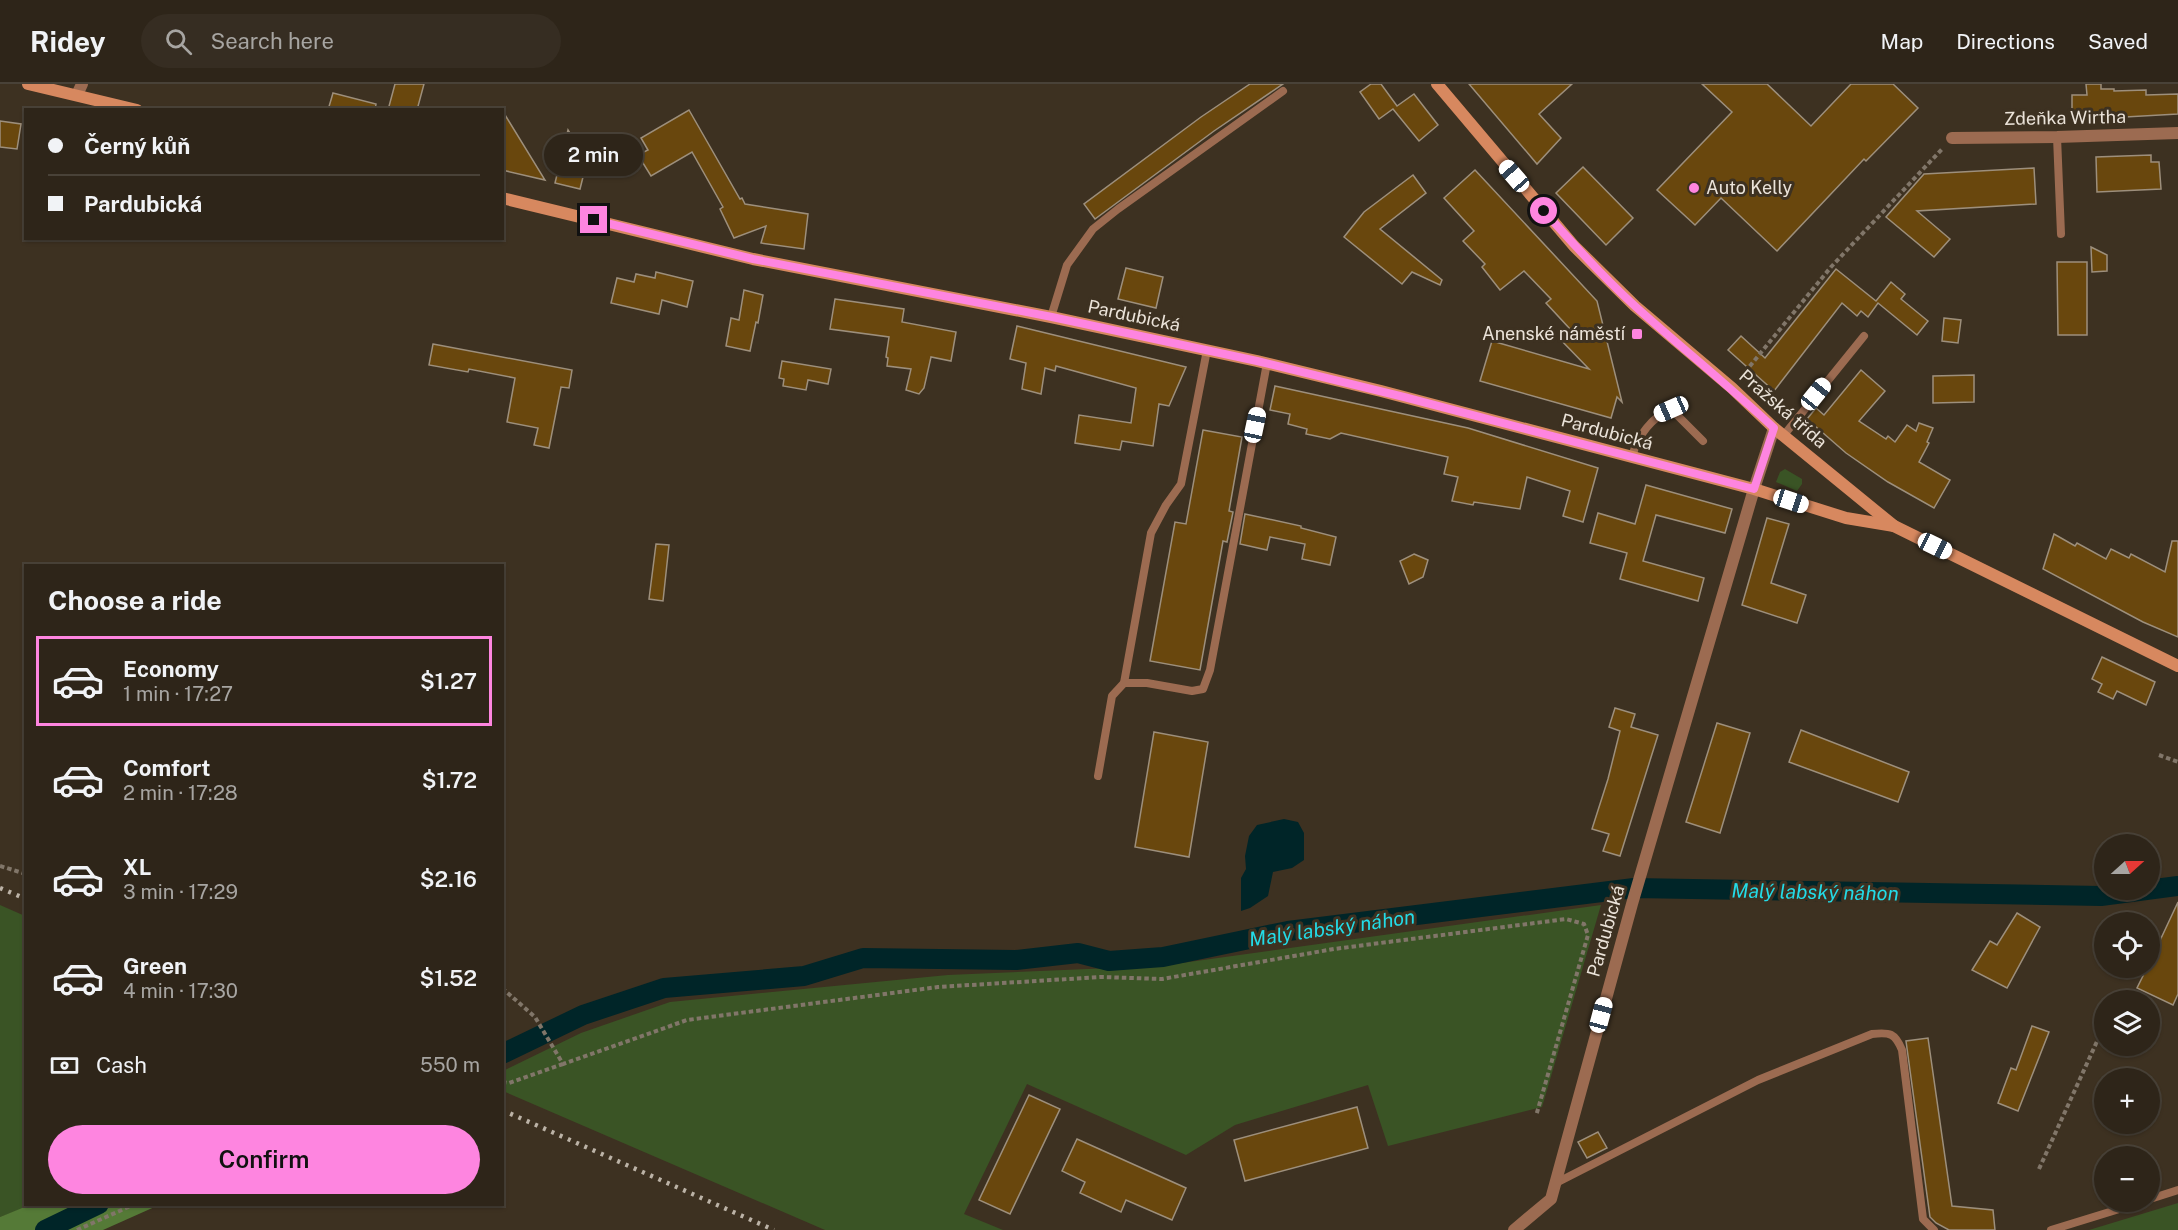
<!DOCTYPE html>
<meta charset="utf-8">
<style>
:root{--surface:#2e2519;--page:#362d22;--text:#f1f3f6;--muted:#a7a5a2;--line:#494238;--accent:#fe85e0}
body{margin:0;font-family:"Public Sans",sans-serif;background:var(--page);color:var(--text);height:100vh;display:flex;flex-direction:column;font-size:22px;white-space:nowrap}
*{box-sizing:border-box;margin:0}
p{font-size:20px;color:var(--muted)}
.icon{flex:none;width:33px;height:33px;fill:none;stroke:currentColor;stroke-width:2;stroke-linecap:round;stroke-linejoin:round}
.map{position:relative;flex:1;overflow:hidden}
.details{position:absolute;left:24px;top:480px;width:480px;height:642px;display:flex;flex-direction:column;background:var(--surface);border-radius:0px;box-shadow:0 2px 4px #0004,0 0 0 2px var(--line)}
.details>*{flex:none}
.guide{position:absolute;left:24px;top:24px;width:480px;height:132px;border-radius:0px;box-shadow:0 2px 4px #0004,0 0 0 2px var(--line);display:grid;align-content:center;height:132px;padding:0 24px;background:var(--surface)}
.needle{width:39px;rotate:69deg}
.buttons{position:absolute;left:2094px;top:750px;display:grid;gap:12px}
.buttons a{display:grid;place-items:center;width:66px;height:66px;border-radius:50%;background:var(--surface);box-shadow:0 2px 4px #0004,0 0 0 2px var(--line);font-size:30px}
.end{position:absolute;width:27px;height:27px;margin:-14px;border:8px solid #fe85e0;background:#111;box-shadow:0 0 0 3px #111}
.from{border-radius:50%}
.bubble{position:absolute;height:42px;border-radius:21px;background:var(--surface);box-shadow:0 2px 4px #0004,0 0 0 2px var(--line);font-size:20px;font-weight:600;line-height:42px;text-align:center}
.car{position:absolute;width:18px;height:36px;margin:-18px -9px;border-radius:8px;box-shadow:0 0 4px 2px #0007;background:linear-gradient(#fff 24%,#345 0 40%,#fff 0 76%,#345 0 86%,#fff 0)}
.guide b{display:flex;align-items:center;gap:21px;height:57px;font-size:22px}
.guide b+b{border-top:2px solid var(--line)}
.guide i{width:15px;height:15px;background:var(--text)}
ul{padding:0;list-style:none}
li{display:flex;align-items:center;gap:18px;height:90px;margin:0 12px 9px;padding:0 12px;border:3px solid transparent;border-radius:0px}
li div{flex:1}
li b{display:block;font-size:22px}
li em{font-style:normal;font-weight:600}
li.on{border-color:var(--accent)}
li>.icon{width:54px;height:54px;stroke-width:1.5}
h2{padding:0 24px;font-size:27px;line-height:72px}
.pay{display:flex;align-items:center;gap:15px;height:66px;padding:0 24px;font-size:22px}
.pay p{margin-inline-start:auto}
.button{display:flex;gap:12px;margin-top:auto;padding:12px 24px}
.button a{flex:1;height:69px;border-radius:36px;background:var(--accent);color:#111;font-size:24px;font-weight:600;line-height:69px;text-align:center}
header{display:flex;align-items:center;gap:36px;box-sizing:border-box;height:84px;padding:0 30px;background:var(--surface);border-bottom:2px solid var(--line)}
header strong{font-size:28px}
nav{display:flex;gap:33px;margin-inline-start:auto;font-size:21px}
.search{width:420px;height:54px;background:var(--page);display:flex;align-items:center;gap:15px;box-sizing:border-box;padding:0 21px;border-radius:33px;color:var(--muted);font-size:22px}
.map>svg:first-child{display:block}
.green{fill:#3a5425}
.forest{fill:#557a37}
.water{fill:#002528}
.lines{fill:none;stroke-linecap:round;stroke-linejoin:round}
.canal{stroke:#002528;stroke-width:20}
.building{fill:#69470d;stroke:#9d8f7c;stroke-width:1.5}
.path{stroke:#817669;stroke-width:4;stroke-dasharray:4.5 3;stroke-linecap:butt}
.lane{stroke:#9c6b51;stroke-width:8}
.street{stroke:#9c6b51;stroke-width:12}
.secondary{stroke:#d7885f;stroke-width:12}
.rail{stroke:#bcb3a7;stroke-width:4.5;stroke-dasharray:3 6;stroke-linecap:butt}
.route{stroke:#fe85e0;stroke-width:8}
.poi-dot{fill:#fe85e0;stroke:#3d3121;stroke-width:2}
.labels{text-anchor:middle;stroke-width:6;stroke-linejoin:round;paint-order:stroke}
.street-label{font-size:18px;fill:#ebe3d9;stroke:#3d3121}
.poi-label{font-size:18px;fill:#ebe3d9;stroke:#3d3121;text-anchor:start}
.water-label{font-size:20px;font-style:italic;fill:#23dbe7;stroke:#3d3121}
</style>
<header>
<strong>Ridey</strong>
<div class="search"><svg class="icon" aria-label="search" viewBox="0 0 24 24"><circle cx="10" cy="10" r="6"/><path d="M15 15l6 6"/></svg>Search here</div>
<nav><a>Map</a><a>Directions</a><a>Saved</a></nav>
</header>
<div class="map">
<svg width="2178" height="1146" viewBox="0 0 2178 1146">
<rect width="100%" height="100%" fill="#3d3121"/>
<!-- green -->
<g class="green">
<path d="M1785,385l17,10v5l-5,7 -21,-9 4,-10z"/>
<path d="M0,821l25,11 1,288 6,1 -32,12z"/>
<path d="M1601,821l-59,202 -154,39 -20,-61 -133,40 -49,30 -159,-71 -63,130 39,16h-178l-322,-139v-19l2,-2 76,-37 89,-31 278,-27 212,-9z"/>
<path d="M2178,1119v27h-89z"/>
</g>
<!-- forest -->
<path class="forest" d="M32,1120h127v1l-56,25h-103v-13z"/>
<!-- water -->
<path class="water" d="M1284,735l14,3 6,11v27l-12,8 -19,4 -5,24 -18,12 -9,3v-33l5,-9 -1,-13 4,-20 8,-11z"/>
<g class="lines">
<!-- canal -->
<g class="canal">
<path d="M502,970l81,-39 81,-27 140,-12 59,-18 153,2 62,-7 31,8 54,-4 125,-26 346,-43 467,8 77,-10"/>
<path d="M45,1146l54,-26"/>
</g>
</g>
<!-- building -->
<g class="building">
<path d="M395,0h29l-7,26h-29z"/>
<path d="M1250,0h33l-69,47 -119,88 -11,-15 117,-87z"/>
<path d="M1371,0h10l16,22 17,-12 24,31 -19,16 -26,-32 -14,10 -19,-27z"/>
<path d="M1469,0h103l-33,30 22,24 -24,26z"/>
<path d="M1702,0h65l44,42 40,-42h42l25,24 -52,53 -2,-2 -87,92 -56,-53 -26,27 -38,-35 75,-78z"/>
<path d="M2086,0h15v5h13v2l32,-1v5l32,-1v20l-88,5v-8l-18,1v-17h15z"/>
<path d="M333,9l43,11 -1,6h-47z"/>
<path d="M502,26l43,70 -43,-10z"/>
<path d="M689,26l51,89 2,-1 3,6 63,10 -4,35 -43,-6 5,-17 -32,12 -14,-29 3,-2 -31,-55 -41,24 -13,-21 10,-5 -7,-12z"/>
<path d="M0,37l21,3 -4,25 -17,-2z"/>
<path d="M568,46l19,31 -7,28 -25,-6z"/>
<path d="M2151,71v7h8l2,27 -64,3 -1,-35z"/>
<path d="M1583,83l50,51 -27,27 -50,-52z"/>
<path d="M2034,84l2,36 -119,7 33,28 -16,18 -48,-40 38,-43z"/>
<path d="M1475,86l122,131 25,101 -5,-5 -6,21 -131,-37 12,-40 97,28 -30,-31 11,-9 -24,-26 5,-4 -27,-28 -24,19 -18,-23 3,-3 -22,-23 11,-10 -30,-33z"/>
<path d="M1413,91l13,18 -46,36 62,51 -2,5 -28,-13 -10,12 -58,-47 20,-25z"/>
<path d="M2091,163l16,8v16l-15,1z"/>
<path d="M2057,178h30v73h-29z"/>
<path d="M1126,184l37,9 -7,31 -38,-9z"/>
<path d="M1836,185l40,32 15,-19 14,12 -4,5 27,22 -11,14 -39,-32 -10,14 -7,-6 -4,5 -15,-13 -68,88 -46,-41 13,-14 24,22z"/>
<path d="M656,188l37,9 -6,26 -25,-7 -3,14 -48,-11 6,-25 17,4 2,-8 19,4z"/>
<path d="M744,206l19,5 -5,28 -2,-1 -6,29 -24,-5 5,-28 8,2z"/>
<path d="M835,215l69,10 -2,13 54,10 -5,29 -20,-4 -7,31 -5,6 -13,-4 5,-21 -24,-3 1,-8 -2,-1 3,-20 -59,-8z"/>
<path d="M1944,234l17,2 -3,23 -16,-2z"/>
<path d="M1017,242l169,41 -17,39 -10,-2 -6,42 -31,-5 -2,9 -45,-7 4,-28 52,8 5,-35 -80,-22 -1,5 -10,-3 -4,26 -19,-5 4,-26 -16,-4z"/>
<path d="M433,260l139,26 -3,18 -8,-1 -12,61 -15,-3 4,-17 -31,-6 8,-44 -46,-9 -1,3 -39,-7z"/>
<path d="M782,277l49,8 -3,15 -20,-4 -2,10 -23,-4 1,-7 -5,-1z"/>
<path d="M1861,286l24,21 -26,30 27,18 2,-3 7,6 12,-17 9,6 3,-8 14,5 -6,14 2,1 -10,19 31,18 -16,28 -46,-26 -42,-29 -39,-34 9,-11 8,7z"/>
<path d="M1974,291v27l-41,1v-27z"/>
<path d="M1275,302l193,42 130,40 -15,54 -20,-6 7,-25 -43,-14 -7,32 -46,-7 -1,3 -21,-4 6,-24 -14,-3 4,-17 -107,-24 -11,6 -24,-5 1,-5 -19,-5 2,-10 -20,-4z"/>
<path d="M1203,346l39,7 -13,74 4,1 -6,30 -4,-1 -23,129 -50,-9 25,-139 11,2z"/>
<path d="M1646,401l86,24 -7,24 -69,-18 -13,46 61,17 -6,23 -78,-22 7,-26 -37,-10 8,-30 37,11z"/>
<path d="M1245,430l56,12v2l35,9 -6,28 -28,-6 3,-15 -35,-7 -3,13 -27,-6z"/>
<path d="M1767,434l22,6 -18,59 35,12 -9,28 -55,-18z"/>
<path d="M2054,450l21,12 2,-3 29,16 5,-10 18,9 2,-4 34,18 7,-31h6v96l-35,-15 -100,-53z"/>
<path d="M656,460l13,1 -6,56 -14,-2z"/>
<path d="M1414,470l14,6 -5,17 -14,7 -9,-23z"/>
<path d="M2102,573l53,25 -9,23 -29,-14 -4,8 -15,-7 4,-8 -10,-5z"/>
<path d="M1615,624l20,6 -4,13 27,8 -38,121 -17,-5 6,-17 -17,-5 16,-50 12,-48 -11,-4z"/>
<path d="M1717,639l33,10 -30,100 -34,-11z"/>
<path d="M1801,646l108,42 -11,30 -109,-40z"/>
<path d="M1154,648l54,10 -19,115 -54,-10z"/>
<path d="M2178,818v92l-5,11 -36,-17 10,-20h3v-22l6,3z"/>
<path d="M2017,829l23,14 -33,61 -35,-18 18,-29 7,4z"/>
<path d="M2032,942l17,6 -31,79 -20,-8 13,-35 5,2z"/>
<path d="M1928,954l24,168 41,4 2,20h-46l-13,-7 -6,-6 -24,-176z"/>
<path d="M1029,1011l31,14 -50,105 -31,-14z"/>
<path d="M1357,1023l11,41 -123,33 -11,-41z"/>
<path d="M1598,1048l9,16 -20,10 -9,-16z"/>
<path d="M1077,1055l109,49 -14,32 -46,-20 -5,12 -41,-19 5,-11 -23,-11z"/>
</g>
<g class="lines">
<!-- path -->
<g class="path">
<path d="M1745,288l86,-105 112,-119"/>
<path d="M2159,671l19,7"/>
<path d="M0,782l26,8"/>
<path d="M502,904l33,29 28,47 124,-44 251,-33 163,-10 61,2 172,-30 232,-30 18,5 4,11 -52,181"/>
<path d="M2116,916l3,-5"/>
<path d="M502,998l7,1 54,-19"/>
<path d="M2039,1085l65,-143"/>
<path d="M77,1146l58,-26"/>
</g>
<!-- lane -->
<g class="lane">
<path d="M2057,53l4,97"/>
<path d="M1051,233l16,-52 26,-36 25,-20 165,-118"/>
<path d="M1784,351l80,-99"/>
<path d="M1632,372c6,-20 19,-38 39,-47l32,32"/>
<path d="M1124,599l27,-150 15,-28 15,-21 26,-134"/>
<path d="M1098,692l14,-80 12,-13h23l45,8 11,-2 7,-19 57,-307"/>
<path d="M1556,1099l202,-103 114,-46c18,-2 23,-1 30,16l21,169 11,11"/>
<path d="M2150,1115l28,-9"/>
<path d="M2051,1146l91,-28"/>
</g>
<!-- street -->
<g class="street">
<path d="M77,11l5,-11"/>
<path d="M1952,54l105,-1 121,-4"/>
<path d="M1514,1146l37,-31 81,-295 122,-415 20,-61"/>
</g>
<!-- secondary -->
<g class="secondary">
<path d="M28,0l109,26"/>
<path d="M1437,0l137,162 61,60 97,82 42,40 120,98 284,140"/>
<path d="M502,114l251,61 298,58 206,44 124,30 373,98 92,29 48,8"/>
</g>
<!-- rail -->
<g class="rail">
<path d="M0,804l26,11"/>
<path d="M502,1026l272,120"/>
</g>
</g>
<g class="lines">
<!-- route -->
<path class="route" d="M594,136l159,39 299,58 205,44 147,36 350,92 20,-61c-45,-42 -92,-80 -138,-121 -33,-30 -63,-63 -92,-96"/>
</g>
<!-- markers -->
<g class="poi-dot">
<circle cx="1694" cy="104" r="6"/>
<rect x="1631" y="244" width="12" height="12" rx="3"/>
</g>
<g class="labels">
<!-- street labels -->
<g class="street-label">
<text transform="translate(2065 34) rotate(-1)" y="6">Zdeňka Wirtha</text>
<text transform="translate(1134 232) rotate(12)" y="6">Pardubická</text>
<text transform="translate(1783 325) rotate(41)" y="6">Pražská třída</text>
<text transform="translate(1607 348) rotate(15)" y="6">Pardubická</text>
<text transform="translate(1606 847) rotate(-74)" y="6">Pardubická</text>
</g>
<!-- poi labels -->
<g class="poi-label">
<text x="1706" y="110">Auto Kelly</text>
<text x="1625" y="256" text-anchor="end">Anenské náměstí</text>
</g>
<!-- water labels -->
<g class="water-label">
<text transform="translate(1815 808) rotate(1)" y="7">Malý labský náhon</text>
<text transform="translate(1332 844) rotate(-8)" y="7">Malý labský náhon</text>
</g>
</g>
</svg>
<div class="buttons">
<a><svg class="needle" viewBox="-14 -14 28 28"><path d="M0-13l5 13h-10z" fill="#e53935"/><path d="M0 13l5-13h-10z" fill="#a7a5a2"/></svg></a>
<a><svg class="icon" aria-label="locate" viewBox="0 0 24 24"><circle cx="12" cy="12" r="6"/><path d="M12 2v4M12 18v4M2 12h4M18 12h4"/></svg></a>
<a><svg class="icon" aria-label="layers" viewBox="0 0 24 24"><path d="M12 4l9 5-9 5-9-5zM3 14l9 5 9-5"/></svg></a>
<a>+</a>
<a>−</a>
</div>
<i class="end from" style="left:1544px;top:127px"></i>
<i class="end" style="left:594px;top:136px"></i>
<div class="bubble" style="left:544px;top:50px;width:99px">2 min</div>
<i class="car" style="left:1514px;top:92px;rotate:319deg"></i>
<i class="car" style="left:1816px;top:310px;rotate:39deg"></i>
<i class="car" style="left:1671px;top:325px;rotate:246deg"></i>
<i class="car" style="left:1255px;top:341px;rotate:12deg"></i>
<i class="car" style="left:1791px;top:417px;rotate:108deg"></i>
<i class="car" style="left:1935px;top:462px;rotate:116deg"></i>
<i class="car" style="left:1601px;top:931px;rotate:15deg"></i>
<div class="guide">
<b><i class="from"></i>Černý kůň</b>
<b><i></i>Pardubická</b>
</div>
<section class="details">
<h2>Choose a ride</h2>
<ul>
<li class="on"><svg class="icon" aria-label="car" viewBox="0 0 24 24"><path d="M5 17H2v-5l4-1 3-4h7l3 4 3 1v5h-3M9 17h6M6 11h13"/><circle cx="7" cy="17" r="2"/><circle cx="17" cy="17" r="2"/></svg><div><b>Economy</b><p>1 min · 17:27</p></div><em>$1.27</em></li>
<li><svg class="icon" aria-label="car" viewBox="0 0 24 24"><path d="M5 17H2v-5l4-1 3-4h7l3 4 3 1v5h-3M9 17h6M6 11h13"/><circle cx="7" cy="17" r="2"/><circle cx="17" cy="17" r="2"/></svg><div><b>Comfort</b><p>2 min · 17:28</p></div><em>$1.72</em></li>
<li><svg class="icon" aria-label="car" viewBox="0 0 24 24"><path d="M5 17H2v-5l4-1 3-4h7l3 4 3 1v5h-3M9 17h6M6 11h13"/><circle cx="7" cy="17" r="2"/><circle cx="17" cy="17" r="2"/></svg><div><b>XL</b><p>3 min · 17:29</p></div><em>$2.16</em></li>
<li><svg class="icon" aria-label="car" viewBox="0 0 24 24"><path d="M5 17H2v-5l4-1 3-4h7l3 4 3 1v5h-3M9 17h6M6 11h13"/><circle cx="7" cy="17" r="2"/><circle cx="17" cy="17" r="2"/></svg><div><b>Green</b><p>4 min · 17:30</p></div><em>$1.52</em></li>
</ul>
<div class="pay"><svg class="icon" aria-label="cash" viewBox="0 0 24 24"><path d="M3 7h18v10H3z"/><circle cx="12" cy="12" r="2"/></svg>Cash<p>550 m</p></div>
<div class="button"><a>Confirm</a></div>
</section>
</div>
